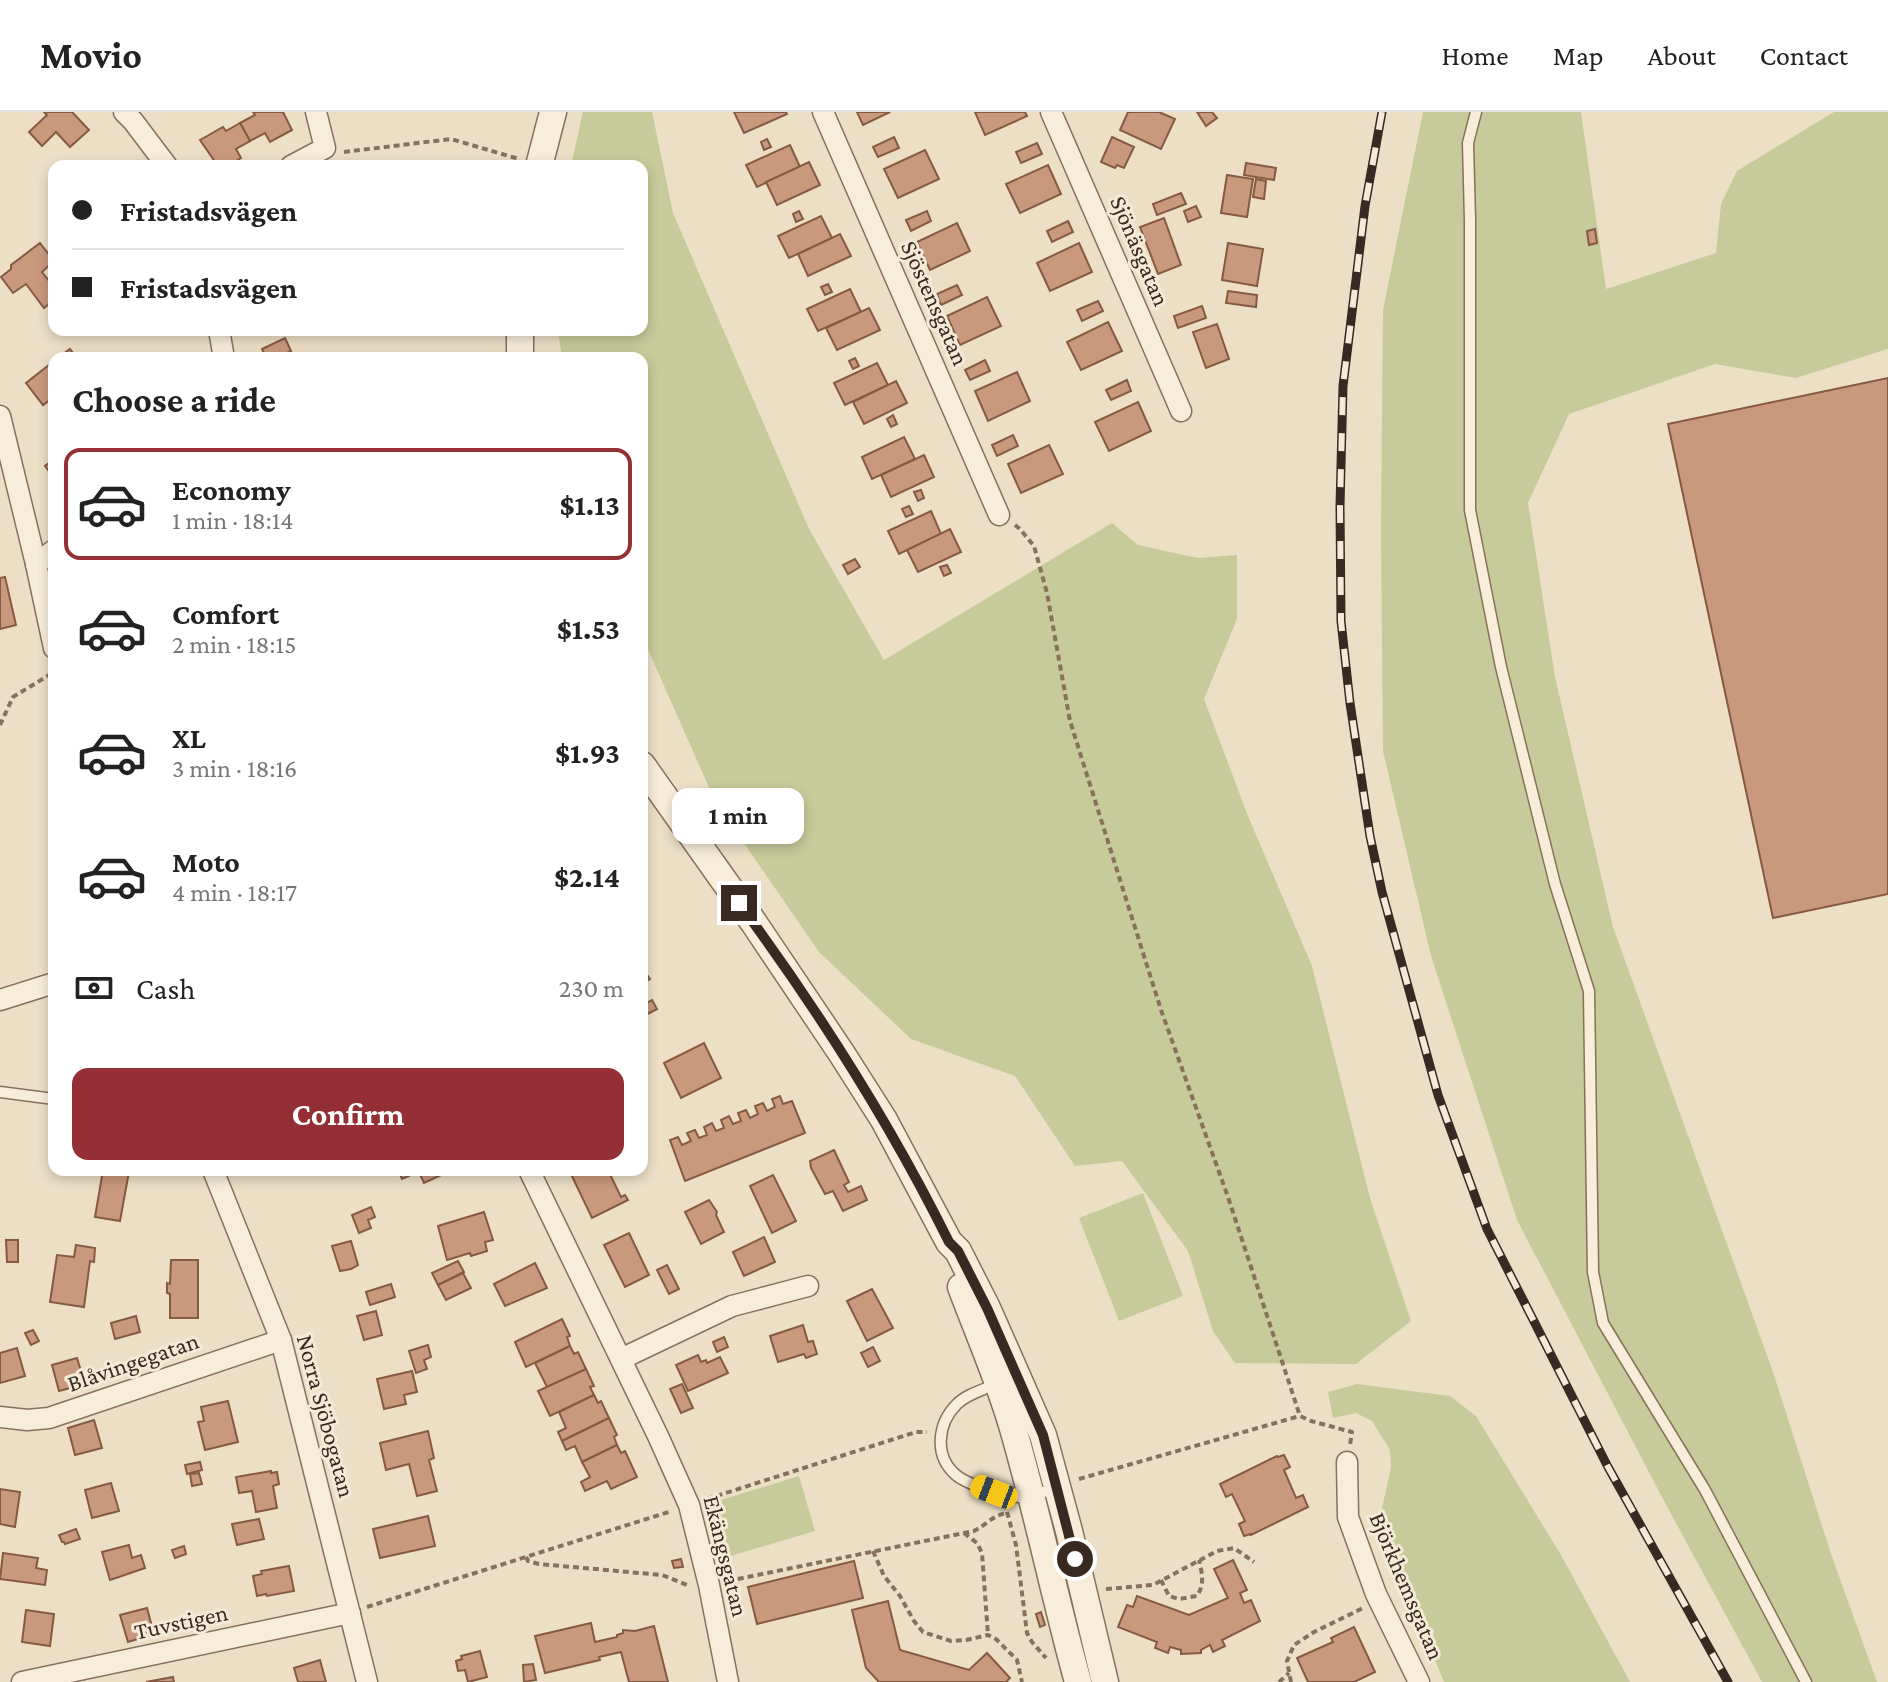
<!DOCTYPE html>
<meta charset="utf-8">
<style>
:root{--surface:#fff;--page:#f2f2f2;--text:#222;--muted:#767676;--line:#e0e0e0;--accent:#942f35}
body{margin:0;font-family:"Crimson Pro",serif;background:var(--page);color:var(--text);height:100vh;display:flex;flex-direction:column;font-size:30px;white-space:nowrap}
*{box-sizing:border-box;margin:0}
p{font-size:26px;color:var(--muted)}
.icon{flex:none;width:44px;height:44px;fill:none;stroke:currentColor;stroke-width:2;stroke-linecap:round;stroke-linejoin:round}
.map{position:relative;flex:1;overflow:hidden}
.sheet{position:absolute;left:48px;top:240px;width:600px;height:824px;display:flex;flex-direction:column;background:var(--surface);border-radius:16px;box-shadow:0 4px 12px #0003}
.sheet>*{flex:none}
.banner{position:absolute;left:48px;top:48px;width:600px;height:176px;border-radius:16px;box-shadow:0 4px 12px #0003;display:grid;align-content:center;height:176px;padding:0 24px;background:var(--surface)}
.end{position:absolute;width:36px;height:36px;margin:-18px;border:10px solid #382a20;background:#fff;box-shadow:0 0 0 4px #fff}
.from{border-radius:50%}
.bubble{position:absolute;height:56px;border-radius:16px;background:var(--surface);box-shadow:0 4px 12px #0003;font-size:26px;font-weight:700;line-height:56px;text-align:center}
.car{position:absolute;width:24px;height:48px;margin:-24px -12px;border-radius:10px;box-shadow:0 0 6px 2px #0007;background:linear-gradient(#f5c518 24%,#345 0 40%,#f5c518 0 76%,#345 0 86%,#f5c518 0)}
.banner b{display:flex;align-items:center;gap:28px;height:76px;font-size:30px}
.banner b+b{border-top:2px solid var(--line)}
.banner i{width:20px;height:20px;background:var(--text)}
ul{padding:0;list-style:none}
li{display:flex;align-items:center;gap:24px;height:112px;margin:0 16px 12px;padding:0 8px;border:4px solid transparent;border-radius:16px}
li div{flex:1}
li b{display:block;font-size:30px}
li em{font-style:normal;font-weight:700}
li.selected{border-color:var(--accent)}
li>.icon{width:72px;height:72px;stroke-width:1.5}
h2{padding:0 24px;font-size:36px;line-height:96px}
.pay{display:flex;align-items:center;gap:20px;height:88px;padding:0 24px;font-size:30px}
.pay p{margin-inline-start:auto}
.cta{display:flex;gap:16px;margin-top:auto;padding:16px 24px}
.cta a{flex:1;height:92px;border-radius:16px;background:var(--accent);color:#fff;font-size:32px;font-weight:700;line-height:92px;text-align:center}
header{display:flex;align-items:center;gap:48px;box-sizing:border-box;height:112px;padding:0 40px;background:var(--surface);border-bottom:2px solid var(--line)}
header strong{font-size:38px}
nav{display:flex;gap:44px;margin-inline-start:auto;font-size:28px}
.map>svg:first-child{display:block}
.green{fill:#c7ca9a}
.building{fill:#c9997d;stroke:#855a43;stroke-width:2}
.lines{fill:none;stroke-linecap:round;stroke-linejoin:round}
.service-casing{stroke:#87715c;stroke-width:13}
.minor-casing{stroke:#87715c;stroke-width:23}
.tertiary-casing{stroke:#87715c;stroke-width:29}
.path{stroke:#87715c;stroke-width:4;stroke-dasharray:6 4;stroke-linecap:butt}
.service{stroke:#f8edd9;stroke-width:10}
.minor{stroke:#f8edd9;stroke-width:20}
.tertiary{stroke:#f8edd9;stroke-width:26}
.rail-casing{stroke:#382a20;stroke-width:9}
.rail{stroke:#f4ead5;stroke-width:6;stroke-dasharray:18;stroke-linecap:butt}
.route{stroke:#382a20;stroke-width:10}
.labels{text-anchor:middle;stroke-width:6;stroke-linejoin:round;paint-order:stroke}
.street-label{font-size:24px;fill:#382a20;stroke:#f4ead5}
</style>
<header>
<strong>Movio</strong>
<nav><a>Home</a><a>Map</a><a>About</a><a>Contact</a></nav>
</header>
<div class="map">
<svg width="1888" height="1570" viewBox="0 0 1888 1570">
<rect width="100%" height="100%" fill="#eddfc6"/>
<!-- green -->
<g class="green">
<path d="M583,0h69l21,101 136,316 75,131 228,-137 26,22 60,13 39,-3v64l-33,80 44,117 64,150 58,232 41,123 -55,43 -121,-1 -22,-32 -25,-80 -66,-90 -47,5 -60,-90 -104,-37 -92,-87 -104,-151 -73,-165v-278h-80l-4,-28h84v-164h-71z"/>
<path d="M1423,0h158l25,177 110,-36 5,-49 16,-33 97,-59h54v237l-92,29 -81,-14 -146,50 -41,89 27,174 58,250 160,445 58,182 46,128h-115l-99,-183 -146,-279 -86,-264 -48,-205 -2,-221 2,-220z"/>
<path d="M1143,1081l40,103 -64,25 -40,-103z"/>
<path d="M1357,1272l93,12 26,20 85,139 69,127h-186l-65,-161 12,-53 -1,-18 -18,-29 -16,-8 -23,5 -5,-26z"/>
<path d="M799,1364l16,55 -88,26 -16,-54z"/>
</g>
<!-- building -->
<g class="building">
<path d="M44,0h28l17,18 -19,17 -14,-15 -14,14 -13,-14 18,-17z"/>
<path d="M253,0h30l9,18 -22,12 -5,-9 -15,8 -10,-18 15,-8z"/>
<path d="M734,0h52l1,2 -43,19z"/>
<path d="M857,0h33l-27,13z"/>
<path d="M975,0h50l2,4 -42,19z"/>
<path d="M1128,0h31l16,7 -14,30 -41,-19z"/>
<path d="M1197,0h15l5,6 -11,8z"/>
<path d="M240,11l10,18 -14,8 5,9 -13,8h-10l-18,-26 23,-13 3,4z"/>
<path d="M894,25l5,11 -21,9 -5,-10z"/>
<path d="M1112,25l22,10 -10,21 -7,-3 -2,3 -14,-6z"/>
<path d="M767,27l4,8 -7,3 -3,-8z"/>
<path d="M1037,31l5,11 -21,9 -5,-11z"/>
<path d="M790,33l10,22 -43,20 -11,-22z"/>
<path d="M925,38l14,29 -41,19 -14,-29z"/>
<path d="M809,50l11,23 -43,20 -11,-23z"/>
<path d="M1246,51l30,5 -2,12 -30,-5z"/>
<path d="M1048,53l13,29 -41,19 -14,-29z"/>
<path d="M1227,63l26,4 -6,38 -26,-4z"/>
<path d="M1256,67l10,2 -2,18 -11,-2z"/>
<path d="M1181,81l5,11 -29,11 -4,-11z"/>
<path d="M1196,94l5,11 -13,5 -4,-11z"/>
<path d="M799,99l4,8 -7,3 -3,-8z"/>
<path d="M927,99l4,10 -20,10 -5,-11z"/>
<path d="M821,104l11,22 -43,20 -11,-22z"/>
<path d="M1164,106l17,47 -23,9 -18,-47z"/>
<path d="M1068,109l5,11 -21,10 -5,-11z"/>
<path d="M957,111l13,28 -40,19 -13,-28z"/>
<path d="M1595,117l2,14 -8,2 -2,-14z"/>
<path d="M840,122l11,22 -43,20 -10,-22z"/>
<path d="M40,131l14,18 -12,11 12,15v13l-10,8 -18,-24 -13,9 -12,-16 10,-8v-4z"/>
<path d="M1079,131l13,29 -42,19 -13,-28z"/>
<path d="M1228,131l35,6 -6,37 -35,-6z"/>
<path d="M828,172l4,8 -7,3 -4,-8z"/>
<path d="M957,173l5,10 -21,10 -4,-11z"/>
<path d="M850,177l11,23 -43,19 -11,-22z"/>
<path d="M1228,179l29,4 -1,12 -30,-4z"/>
<path d="M987,185l14,29 -41,19 -13,-29z"/>
<path d="M1098,189l5,10 -21,10 -5,-11z"/>
<path d="M1202,194l4,12 -28,10 -4,-12z"/>
<path d="M869,196l11,22 -43,20 -11,-22z"/>
<path d="M1108,210l14,29 -41,19 -14,-28z"/>
<path d="M1217,212l12,35 -23,9 -13,-36z"/>
<path d="M285,226l6,13 -13,7h-12l-4,-9z"/>
<path d="M70,237l7,9h-19z"/>
<path d="M855,246l4,8 -6,3 -4,-8z"/>
<path d="M985,248l5,11 -20,9 -5,-10z"/>
<path d="M54,249v36l-11,8 -17,-22z"/>
<path d="M877,251l11,22 -43,20 -11,-22z"/>
<path d="M1017,260l13,29 -42,20 -13,-30z"/>
<path d="M1888,266v516l-115,24 -105,-494z"/>
<path d="M1127,268l4,11 -20,9 -5,-10z"/>
<path d="M896,269l11,22 -43,21 -11,-22z"/>
<path d="M1138,290l13,29 -42,20 -14,-29z"/>
<path d="M893,303l4,9 -6,3 -4,-8z"/>
<path d="M1013,323l5,11 -21,10 -5,-11z"/>
<path d="M904,325l11,22 -43,20 -10,-22z"/>
<path d="M1049,333l14,29 -42,19 -13,-29z"/>
<path d="M924,343l10,22 -43,20 -10,-22z"/>
<path d="M54,347v19l-9,-12z"/>
<path d="M921,378l3,8 -6,3 -4,-9z"/>
<path d="M909,394l4,8 -7,3 -4,-8z"/>
<path d="M931,399l10,23 -42,20 -11,-23z"/>
<path d="M950,417l11,23 -43,20 -11,-22z"/>
<path d="M855,447l5,8 -12,7 -5,-9z"/>
<path d="M947,453l4,8 -7,3 -4,-9z"/>
<path d="M5,465l11,48 -16,4v-51z"/>
<path d="M642,856l8,11 -8,5z"/>
<path d="M652,888l5,9 -15,8v-11z"/>
<path d="M704,931l17,35 -40,20 -17,-35z"/>
<path d="M780,984l3,8 9,-3 13,32 -120,48 -15,-41 8,-3 4,8 9,-4 -4,-8 8,-3 4,8 8,-3 -3,-8 8,-4 4,8 8,-3 -3,-8 8,-4 4,8 8,-3 -3,-8 8,-3 4,8 8,-4 -3,-8 8,-3 4,8 8,-4 -3,-8z"/>
<path d="M834,1038l15,32 -5,3 4,7 13,-6 6,14 -24,11 -10,-20 -8,3 -14,-26 -1,-7z"/>
<path d="M103,1058l26,2 -9,49 -25,-4z"/>
<path d="M398,1058h8l3,6 -7,3z"/>
<path d="M418,1058h40l-5,2 -1,-2 -28,13z"/>
<path d="M569,1058h39l13,27 4,-2 3,5 -36,18z"/>
<path d="M773,1063l23,46 -24,12 -22,-47z"/>
<path d="M709,1088l8,12 -1,3 8,17 -23,12 -16,-32z"/>
<path d="M371,1095l4,10 -7,3 3,8 -12,5 -7,-18z"/>
<path d="M484,1100l9,28 -8,2 2,9 -16,5 -1,-3 -23,7 -9,-34z"/>
<path d="M629,1121l20,42 -24,12 -21,-42z"/>
<path d="M764,1125l11,25 -31,14 -11,-24z"/>
<path d="M6,1128h12v22h-11z"/>
<path d="M351,1129l7,24 -7,4 -11,2 -8,-25z"/>
<path d="M76,1133l19,3 -1,14 -4,-1 -6,46 -34,-5 7,-47 17,2z"/>
<path d="M171,1148h27v58h-28v-24l-3,-1v-10l3,1z"/>
<path d="M458,1149l6,11 -26,13 -6,-12z"/>
<path d="M535,1151l12,25 -42,18 -11,-22z"/>
<path d="M667,1153l12,24 -10,5 -12,-24z"/>
<path d="M463,1161l8,15 -25,12 -8,-15z"/>
<path d="M391,1172l4,13 -25,8 -4,-13z"/>
<path d="M872,1177l21,39 -26,13 -20,-40z"/>
<path d="M376,1199l6,24 -18,5 -7,-24z"/>
<path d="M136,1204l4,16 -25,7 -4,-16z"/>
<path d="M562,1207l8,17 -3,1 3,9 -44,21 -11,-25z"/>
<path d="M803,1213l5,17 5,-1 4,13 -11,4 -2,-4 -26,8 -8,-26z"/>
<path d="M33,1218l6,11 -8,4 -6,-12z"/>
<path d="M724,1225l4,10 -11,5 -4,-10z"/>
<path d="M428,1233l3,12 -7,3 3,9 -11,4 -7,-22z"/>
<path d="M570,1234l4,8 4,-2 8,17 -39,18 -12,-24z"/>
<path d="M873,1235l7,14 -12,6 -7,-14z"/>
<path d="M17,1236l8,28 -25,7v-30z"/>
<path d="M698,1243l3,7 5,-2 1,3 13,-6 8,16 -40,18 -12,-26z"/>
<path d="M77,1246l8,26 -26,7 -7,-26z"/>
<path d="M586,1257l8,17 -4,1 4,8 -44,21 -12,-25z"/>
<path d="M412,1259l5,21 -13,3 2,9 -22,5 -7,-30z"/>
<path d="M682,1272l11,24 -12,5 -11,-24z"/>
<path d="M594,1283l4,8 3,-2 8,17 -47,23 -4,-9 8,-4 -7,-16z"/>
<path d="M228,1289l10,41 -33,8 -7,-28 6,-1 -3,-14z"/>
<path d="M609,1306l8,17 -3,2 3,8 -35,17 -7,-16 -9,4 -4,-9z"/>
<path d="M94,1308l8,28 -27,7 -7,-27z"/>
<path d="M428,1319l6,27 -5,2 8,31 -20,5 -8,-32 -23,6 -6,-27z"/>
<path d="M617,1333l4,8 4,-2 12,26 -26,12 -4,-8 -22,10 -4,-9 9,-5 -8,-15z"/>
<path d="M1284,1343l6,12 -6,3 12,28 7,-3 5,12 -57,28v-1l-7,2 -5,-12 6,-3 -13,-27 -6,3 -6,-13 57,-28 1,1z"/>
<path d="M200,1350l2,8 -15,4 -2,-9z"/>
<path d="M271,1359v2l6,-1 2,12 -6,2 4,22 -21,4 -4,-21 -13,2 -3,-16z"/>
<path d="M199,1361l3,11 -10,2 -2,-12z"/>
<path d="M111,1371l8,28 -27,7 -7,-28z"/>
<path d="M0,1377l20,3 -5,35 -15,-3z"/>
<path d="M428,1404l7,30 -55,12 -7,-29z"/>
<path d="M259,1407l5,20 -27,6 -5,-21z"/>
<path d="M76,1417l4,10 -15,5 -1,-2h-2l-3,-7z"/>
<path d="M129,1433l3,13 9,-3 4,13 -35,12 -8,-28z"/>
<path d="M184,1434l2,8 -11,4 -3,-8z"/>
<path d="M3,1441l35,5 -2,10 11,2 -2,15 -45,-6z"/>
<path d="M681,1447l2,8 -9,1 -2,-7z"/>
<path d="M1233,1448l14,30 -7,3 4,10 7,-3 9,21 -38,19 3,6 -12,6 -3,-7 -9,5v3l-20,1v-4l-11,-3 -2,6 -13,-5 2,-6 -39,-15 9,-22 6,2 4,-11 52,19 39,-17 -14,-29z"/>
<path d="M854,1449l9,37 -106,26 -9,-37z"/>
<path d="M289,1454l5,25 -27,5 -1,-2 -9,2 -4,-20 9,-2 -1,-3z"/>
<path d="M888,1489l12,49 69,20 18,-17 23,25 -4,4h-127l-13,-14 -14,-58z"/>
<path d="M147,1496l7,26 -26,8 -8,-27z"/>
<path d="M26,1498l28,4 -4,32 -28,-4z"/>
<path d="M1041,1500l4,13 -5,2 -4,-13z"/>
<path d="M591,1511l4,19 22,-5v-2l6,-2v-3l12,1 19,-5 14,56h-39l-8,-30 -22,5 1,3 -55,13 -10,-37z"/>
<path d="M1354,1515l21,45 -21,10h-46l-11,-24 36,-16 -2,-4z"/>
<path d="M480,1539l7,26 -19,5 -3,-12 -7,1 -2,-10 6,-2 -1,-3z"/>
<path d="M320,1548l6,22h-28l-4,-14z"/>
<path d="M533,1552l3,16 -12,2 -1,-17z"/>
<path d="M173,1565l1,5h-28z"/>
</g>
<g class="lines">
<defs>
<g id="service">
<path d="M1476,0l-8,31 2,77v290l31,157 54,217 34,107 4,281 10,51 102,167 101,192"/>
<path d="M0,980l54,7"/>
<path d="M996,1272c-13,6 -29,10 -39,20 -20,20 -23,52 -1,71 8,7 19,10 29,14 9,3 20,8 29,8 15,0 30,-5 43,-9"/>
</g>
<g id="minor">
<path d="M124,0l9,9 34,45"/>
<path d="M823,0l176,403"/>
<path d="M1051,0l130,299"/>
<path d="M291,54l34,-18 -9,-36"/>
<path d="M219,218l5,28"/>
<path d="M0,304l36,148 18,84"/>
<path d="M36,452l18,-14"/>
<path d="M0,888l54,-17"/>
<path d="M213,1058l68,170 86,342"/>
<path d="M529,1058l129,266 31,69 20,80 19,97"/>
<path d="M621,1247l111,-53 76,-20"/>
<path d="M0,1305l27,3 22,-2 232,-78"/>
<path d="M1347,1350l1,55 28,77 43,88"/>
<path d="M22,1570l328,-69"/>
</g>
<g id="tertiary">
<path d="M539,54l14,-54"/>
<path d="M520,218v28"/>
<path d="M642,653l112,158 88,131 42,66 65,122 9,9 29,57 56,127 26,96 36,151"/>
<path d="M961,1175c18,48 39,95 53,145 24,83 41,167 64,250"/>
</g>
</defs>
<!-- service casing -->
<use href="#service" class="service-casing"/>
<!-- minor casing -->
<use href="#minor" class="minor-casing"/>
<!-- tertiary casing -->
<use href="#tertiary" class="tertiary-casing"/>
<!-- path -->
<g class="path">
<path d="M344,40l107,-13 68,20"/>
<path d="M1015,413l5,4 14,17 13,47 23,128 91,289 67,187 72,219 11,5 41,11 -2,13"/>
<path d="M0,613l13,-28 41,-25"/>
<path d="M1079,1367l221,-63"/>
<path d="M707,1387l209,-67h11"/>
<path d="M1007,1400l9,33 11,88 5,9 14,16"/>
<path d="M964,1421l13,10 5,10 6,82"/>
<path d="M873,1439l11,25 16,20 14,25 9,11 28,9 15,-1 22,-5 8,4 21,21 5,22"/>
<path d="M526,1445l2,4 11,3 123,11 25,10"/>
<path d="M1161,1468l8,16 10,3 18,-3c8,-12 5,-23 2,-36"/>
<path d="M728,1469l246,-50c12,-6 19,-16 33,-18"/>
<path d="M1106,1477l47,-4 64,-34 17,-3 20,14"/>
<path d="M367,1495l305,-96"/>
<path d="M1279,1570l10,-9"/>
<path d="M1291,1570l-4,-21 7,-16 20,-13 49,-24"/>
</g>
<!-- service -->
<use href="#service" class="service"/>
<!-- minor -->
<use href="#minor" class="minor"/>
<!-- tertiary -->
<use href="#tertiary" class="tertiary"/>
<defs>
<path id="rail" d="M1382,0l-17,94 -22,180 -3,120 1,115 9,82 20,133 12,56 56,203 49,134 121,238 120,215"/>
</defs>
<!-- rail casing -->
<use href="#rail" class="rail-casing"/>
<!-- rail -->
<use href="#rail" class="rail"/>
</g>
<g class="lines">
<!-- route -->
<path class="route" d="M739,791c79,107 151,220 210,339l9,9 29,57 56,127 32,124"/>
</g>
<g class="labels">
<!-- street labels -->
<g class="street-label">
<text transform="translate(1140 139) rotate(67)" y="8">Sjönäsgatan</text>
<text transform="translate(935 191) rotate(66)" y="8">Sjöstensgatan</text>
<text transform="translate(133 1250) rotate(-19)" y="8">Blåvingegatan</text>
<text transform="translate(326 1304) rotate(75)" y="8">Norra Sjöbogatan</text>
<text transform="translate(726 1444) rotate(76)" y="8">Ekängsgatan</text>
<text transform="translate(1407 1474) rotate(67)" y="8">Björkhemsgatan</text>
<text transform="translate(181 1510) rotate(-12)" y="8">Tuvstigen</text>
</g>
</g>
</svg>
<i class="end from" style="left:1075px;top:1447px"></i>
<i class="end" style="left:739px;top:791px"></i>
<div class="bubble" style="left:672px;top:676px;width:132px">1 min</div>
<i class="car" style="left:994px;top:1380px;rotate:291deg"></i>
<div class="banner">
<b><i class="from"></i>Fristadsvägen</b>
<b><i></i>Fristadsvägen</b>
</div>
<section class="sheet">
<h2>Choose a ride</h2>
<ul>
<li class="selected"><svg class="icon" aria-label="car" viewBox="0 0 24 24"><path d="M5 17H2v-5l4-1 3-4h7l3 4 3 1v5h-3M9 17h6M6 11h13"/><circle cx="7" cy="17" r="2"/><circle cx="17" cy="17" r="2"/></svg><div><b>Economy</b><p>1 min · 18:14</p></div><em>$1.13</em></li>
<li><svg class="icon" aria-label="car" viewBox="0 0 24 24"><path d="M5 17H2v-5l4-1 3-4h7l3 4 3 1v5h-3M9 17h6M6 11h13"/><circle cx="7" cy="17" r="2"/><circle cx="17" cy="17" r="2"/></svg><div><b>Comfort</b><p>2 min · 18:15</p></div><em>$1.53</em></li>
<li><svg class="icon" aria-label="car" viewBox="0 0 24 24"><path d="M5 17H2v-5l4-1 3-4h7l3 4 3 1v5h-3M9 17h6M6 11h13"/><circle cx="7" cy="17" r="2"/><circle cx="17" cy="17" r="2"/></svg><div><b>XL</b><p>3 min · 18:16</p></div><em>$1.93</em></li>
<li><svg class="icon" aria-label="car" viewBox="0 0 24 24"><path d="M5 17H2v-5l4-1 3-4h7l3 4 3 1v5h-3M9 17h6M6 11h13"/><circle cx="7" cy="17" r="2"/><circle cx="17" cy="17" r="2"/></svg><div><b>Moto</b><p>4 min · 18:17</p></div><em>$2.14</em></li>
</ul>
<div class="pay"><svg class="icon" aria-label="cash" viewBox="0 0 24 24"><path d="M3 7h18v10H3z"/><circle cx="12" cy="12" r="2"/></svg>Cash<p>230 m</p></div>
<div class="cta"><a>Confirm</a></div>
</section>
</div>
